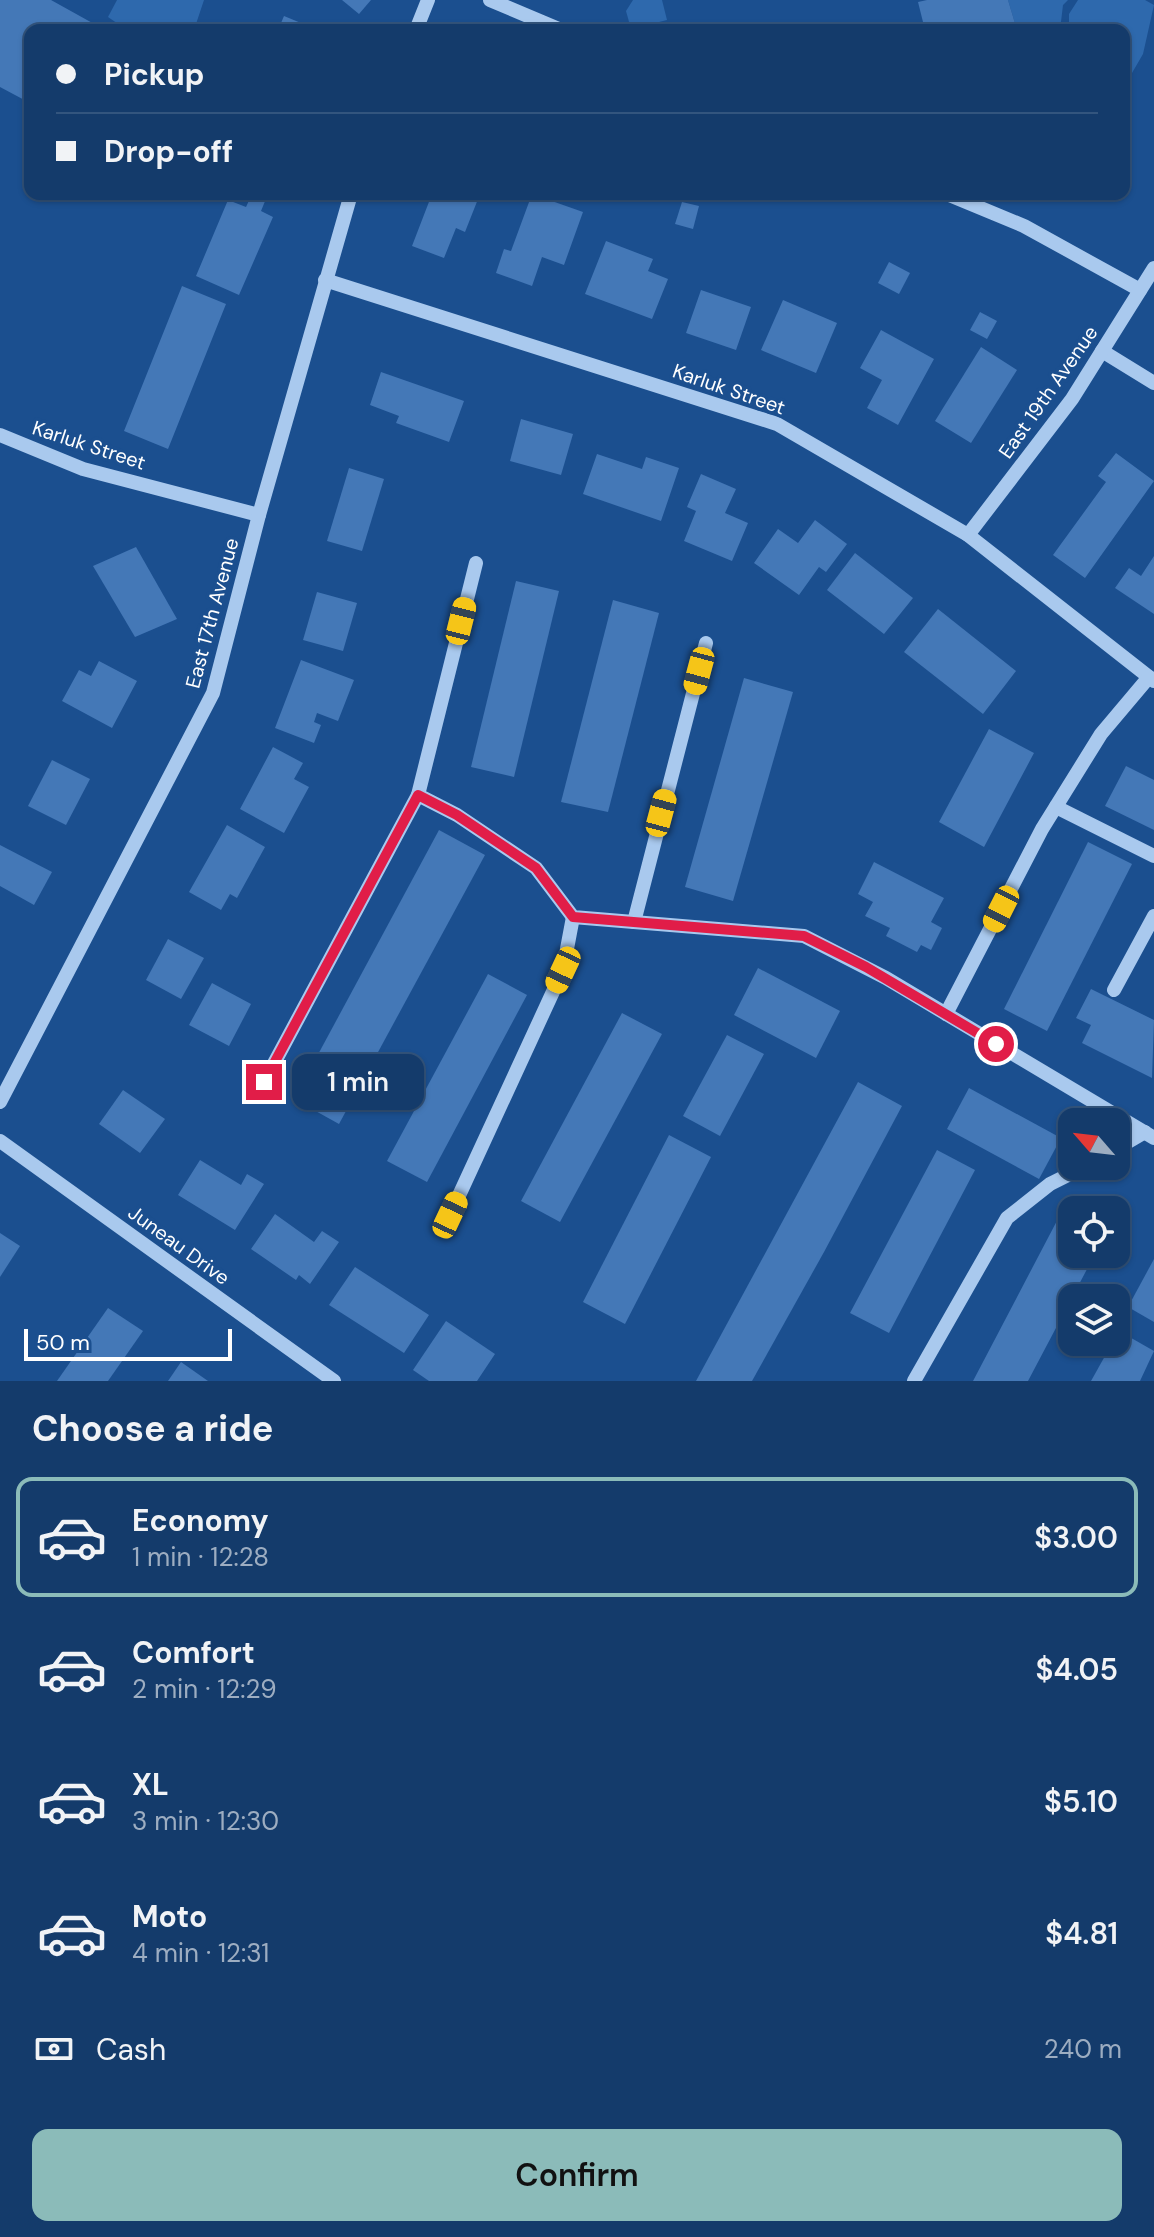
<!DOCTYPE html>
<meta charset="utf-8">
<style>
:root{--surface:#143b6b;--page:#1d4271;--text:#f1f3f6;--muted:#9dadc1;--line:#33557e;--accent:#8bbbb9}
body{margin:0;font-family:"DM Sans",sans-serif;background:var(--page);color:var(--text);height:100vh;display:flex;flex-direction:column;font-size:30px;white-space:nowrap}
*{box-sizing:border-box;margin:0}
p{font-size:26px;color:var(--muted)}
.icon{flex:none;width:44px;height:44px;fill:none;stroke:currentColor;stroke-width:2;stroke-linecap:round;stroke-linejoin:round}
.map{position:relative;height:1381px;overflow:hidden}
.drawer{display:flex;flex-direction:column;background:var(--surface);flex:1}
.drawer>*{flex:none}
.banner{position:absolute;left:24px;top:24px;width:1106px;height:176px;border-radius:16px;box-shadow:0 2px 6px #0004,0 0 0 2px var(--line);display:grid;align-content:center;height:176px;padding:0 32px;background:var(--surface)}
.needle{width:52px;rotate:298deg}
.buttons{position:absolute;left:1058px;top:1108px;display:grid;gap:16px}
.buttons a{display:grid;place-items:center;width:72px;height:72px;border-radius:16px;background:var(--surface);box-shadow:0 2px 6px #0004,0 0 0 2px var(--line);font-size:40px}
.scale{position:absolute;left:24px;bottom:20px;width:208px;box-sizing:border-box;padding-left:8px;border:4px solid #fff;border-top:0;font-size:22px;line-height:28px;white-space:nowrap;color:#fff;-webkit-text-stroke:6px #1b4f8f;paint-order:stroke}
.end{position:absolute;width:36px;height:36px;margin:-18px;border:10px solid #e11d48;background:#fff;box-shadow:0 0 0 4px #fff}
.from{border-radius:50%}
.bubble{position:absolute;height:56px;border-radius:16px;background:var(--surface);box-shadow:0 2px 6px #0004,0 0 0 2px var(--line);font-size:26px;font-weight:600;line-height:56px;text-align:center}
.car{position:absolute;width:24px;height:48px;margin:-24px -12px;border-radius:10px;box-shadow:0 0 6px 2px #0007;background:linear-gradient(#f5c518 24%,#345 0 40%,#f5c518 0 76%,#345 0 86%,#f5c518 0)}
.banner b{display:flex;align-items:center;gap:28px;height:76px;font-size:30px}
.banner b+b{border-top:2px solid var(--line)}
.banner i{width:20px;height:20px;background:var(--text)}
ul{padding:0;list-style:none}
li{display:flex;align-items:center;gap:24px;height:120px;margin:0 16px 12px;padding:0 16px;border:4px solid transparent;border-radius:16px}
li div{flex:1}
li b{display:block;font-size:30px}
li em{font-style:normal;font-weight:600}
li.current{border-color:var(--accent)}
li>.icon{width:72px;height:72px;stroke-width:1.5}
h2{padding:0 32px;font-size:36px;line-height:96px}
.pay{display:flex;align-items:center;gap:20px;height:88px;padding:0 32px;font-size:30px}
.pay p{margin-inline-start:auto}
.cta{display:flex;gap:16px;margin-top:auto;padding:16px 32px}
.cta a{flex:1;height:92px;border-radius:16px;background:var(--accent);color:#111;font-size:32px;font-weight:600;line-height:92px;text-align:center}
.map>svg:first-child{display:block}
.green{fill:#2e69ad}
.building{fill:#4478b7}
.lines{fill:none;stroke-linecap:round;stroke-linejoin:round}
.minor{stroke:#a9c9ee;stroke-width:14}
.route{stroke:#e11d48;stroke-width:10}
.labels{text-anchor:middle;stroke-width:7;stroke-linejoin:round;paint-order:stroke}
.street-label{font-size:20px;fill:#fff;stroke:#1b4f8f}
</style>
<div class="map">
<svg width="1154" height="1381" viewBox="0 0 1154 1381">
<rect width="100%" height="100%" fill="#1b4f8f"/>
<!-- green -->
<g class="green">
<path d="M117,0h87l-10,30h-67l-19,-13z"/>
<path d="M633,0h29l5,20 -36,9 -5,-18z"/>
<path d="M1008,0h60l-5,5 -3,25h-43z"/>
<path d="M1078,0h67l9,5 -11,49 -11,19 -8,2v-45h-55v-16z"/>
</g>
<!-- building -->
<g class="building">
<path d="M0,0h51l54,30h-75v73l-30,-16z"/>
<path d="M342,0h29l-12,14z"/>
<path d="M927,0h81l9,30h-92l-7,-28z"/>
<path d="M284,16l34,14h-40z"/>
<path d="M252,194h16l-7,17 12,6 -34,78 -43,-19 32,-76 18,7z"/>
<path d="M432,194h48l-15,38 -9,-4 -12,30 -32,-12z"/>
<path d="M532,194l51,18 -19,53 -22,-8 -10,29 -36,-13 8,-24 7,2z"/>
<path d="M682,202l17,4 -6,23 -18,-5z"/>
<path d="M606,241l47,18 -5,12 20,8 -16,40 -67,-25z"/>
<path d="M889,262l21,11 -11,21 -21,-11z"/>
<path d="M182,286l44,18 -58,145 -44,-18z"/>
<path d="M701,290l50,17 -15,43 -50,-17z"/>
<path d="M783,300l54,23 -21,50 -55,-23z"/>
<path d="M980,312l17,9 -10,18 -17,-9z"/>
<path d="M881,330l53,29 -36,66 -31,-17 15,-28 -22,-12z"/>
<path d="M981,347l36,23 -46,73 -36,-22z"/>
<path d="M381,372l83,29 -15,41 -53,-19 3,-7 -29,-11z"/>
<path d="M521,419l52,15 -12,41 -51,-14z"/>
<path d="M1116,453l38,28 -69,97 -32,-23 53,-73 -8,-6z"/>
<path d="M597,454l45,15 4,-12 33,11 -18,53 -78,-27z"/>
<path d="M349,468l35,11 -22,72 -35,-10z"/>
<path d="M701,474l35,15 -11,24 23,10 -16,38 -48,-20 12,-30 -9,-4z"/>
<path d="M815,520l32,24 -21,28 -7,-5 -20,28 -45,-32 24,-34 20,14z"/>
<path d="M136,547l41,72 -42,18 -42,-71z"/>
<path d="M855,553l58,45 -29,36 -57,-44z"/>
<path d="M1154,556v58l-39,-26 14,-20 12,8z"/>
<path d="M516,581l43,10 -45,186 -43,-10z"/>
<path d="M317,592l40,11 -14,48 -40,-11z"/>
<path d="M613,600l46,13 -51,199 -47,-10z"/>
<path d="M938,609l78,62 -33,43 -79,-62z"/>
<path d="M301,660l53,20 -16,41 -21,-8 -3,9 7,3 -7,18 -39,-15z"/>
<path d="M99,661l38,20 -25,47 -50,-27 17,-31 12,6z"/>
<path d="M744,678l49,14 -60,209 -48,-14z"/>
<path d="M989,729l45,24 -50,94 -45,-25z"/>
<path d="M273,747l30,16 -9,16 15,8 -25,46 -44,-24z"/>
<path d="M52,760l38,19 -24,46 -38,-19z"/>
<path d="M1126,766l28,14v50l-49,-24z"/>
<path d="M227,825l38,22 -28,51 -7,-4 -9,16 -32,-18z"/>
<path d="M439,830l46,25 -146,269 -45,-25z"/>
<path d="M1088,842l44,22 -85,167 -43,-22z"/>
<path d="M0,845l52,27 -18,33 -34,-19z"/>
<path d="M874,862l70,36 -13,24 11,6 -11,22 -10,-5 -4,7 -31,-16 4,-8 -25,-12 8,-14 -15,-8z"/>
<path d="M168,939l36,19 -23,41 -35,-19z"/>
<path d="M758,968l82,43 -24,47 -82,-43z"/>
<path d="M488,974l39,21 -100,187 -40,-21z"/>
<path d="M212,983l39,21 -22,42 -40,-21z"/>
<path d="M1091,989l63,31 -2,58 -70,-35 9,-18 -15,-7z"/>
<path d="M622,1013l40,21 -102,188 -39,-21z"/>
<path d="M727,1035l37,19 -44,82 -37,-20z"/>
<path d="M858,1082l44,24 -78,146 -72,129h-56z"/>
<path d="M969,1088l92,50 -22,41 -92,-50z"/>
<path d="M123,1090l42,29 -25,34 -41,-29z"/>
<path d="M669,1135l42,22 -86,167 -42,-22z"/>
<path d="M937,1150l38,20 -86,163 -39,-20z"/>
<path d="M200,1160l41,25 6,-11 17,10 -29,46 -57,-35z"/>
<path d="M275,1214l39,28 8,-11 17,11 -29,42 -11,-9 -3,5 -45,-31z"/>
<path d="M1060,1215l12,6v33h23l-67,127h-55z"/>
<path d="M0,1233l20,13 -20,31z"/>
<path d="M1154,1259v63l-26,-15z"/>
<path d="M355,1267l74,48 -25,38 -75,-48z"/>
<path d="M108,1308l35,23 -35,50h-51z"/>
<path d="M446,1321l49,33 -18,27h-48l-16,-11z"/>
<path d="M1119,1331l35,20 -14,30h-49z"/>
<path d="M181,1362l27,19h-40z"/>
</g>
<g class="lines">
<!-- minor -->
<g class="minor">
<path d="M490,0l71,30"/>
<path d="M416,30l12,-30"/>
<path d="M947,194l77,32 116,64"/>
<path d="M325,280l452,144 191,111 186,146"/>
<path d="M1102,351l52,32"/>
<path d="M0,435l83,34 176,46"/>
<path d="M968,535l104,-136 82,-131"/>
<path d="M476,563l-58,232 39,20 79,53 37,49 231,19 82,42 268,160"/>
<path d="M1056,807l98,49"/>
<path d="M634,922l72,-279"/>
<path d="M1114,990l40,-74"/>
<path d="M946,1014l96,-185 59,-95 48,-57"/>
<path d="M264,1082l154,-287"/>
<path d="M0,1102l213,-409 46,-178 92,-321"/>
<path d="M0,1141l334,240"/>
<path d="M1116,1149l29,-17"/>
<path d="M450,1215l113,-245 10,-53"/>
<path d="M914,1381l93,-163 43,-34 36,-18"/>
</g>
</g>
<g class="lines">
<!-- route -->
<path class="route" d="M264,1082l154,-287 39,20 79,53 37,49 231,19 62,31 130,77"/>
</g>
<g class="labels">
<!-- street labels -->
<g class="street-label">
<text transform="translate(729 389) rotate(19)" y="7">Karluk Street</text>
<text transform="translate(1048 392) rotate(-55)" y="7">East 19th Avenue</text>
<text transform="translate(89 445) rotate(18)" y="7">Karluk Street</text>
<text transform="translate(212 613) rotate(-75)" y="7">East 17th Avenue</text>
<text transform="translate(179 1245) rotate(36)" y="7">Juneau Drive</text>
</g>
</g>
</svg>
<div class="buttons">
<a><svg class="needle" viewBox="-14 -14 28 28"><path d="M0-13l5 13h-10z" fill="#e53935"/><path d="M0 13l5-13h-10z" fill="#9dadc1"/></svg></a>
<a><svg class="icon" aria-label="locate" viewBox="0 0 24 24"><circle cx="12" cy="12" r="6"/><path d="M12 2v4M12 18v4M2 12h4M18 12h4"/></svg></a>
<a><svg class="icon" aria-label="layers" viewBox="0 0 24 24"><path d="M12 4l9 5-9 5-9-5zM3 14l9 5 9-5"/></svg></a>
</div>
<div class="scale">50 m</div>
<i class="end from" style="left:996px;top:1044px"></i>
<i class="end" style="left:264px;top:1082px"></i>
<div class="bubble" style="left:292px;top:1054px;width:132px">1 min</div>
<i class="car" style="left:461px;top:621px;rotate:14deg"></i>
<i class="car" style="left:699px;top:671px;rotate:195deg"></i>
<i class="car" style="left:661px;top:813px;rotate:15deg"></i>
<i class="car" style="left:1001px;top:909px;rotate:207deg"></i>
<i class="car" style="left:563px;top:970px;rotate:205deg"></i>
<i class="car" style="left:450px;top:1215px;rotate:25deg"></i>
<div class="banner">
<b><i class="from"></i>Pickup</b>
<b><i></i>Drop-off</b>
</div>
</div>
<section class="drawer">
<h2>Choose a ride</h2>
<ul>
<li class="current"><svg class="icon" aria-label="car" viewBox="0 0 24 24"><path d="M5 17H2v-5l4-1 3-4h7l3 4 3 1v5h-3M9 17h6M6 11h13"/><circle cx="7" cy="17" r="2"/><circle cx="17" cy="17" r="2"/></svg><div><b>Economy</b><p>1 min · 12:28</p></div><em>$3.00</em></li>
<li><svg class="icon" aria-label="car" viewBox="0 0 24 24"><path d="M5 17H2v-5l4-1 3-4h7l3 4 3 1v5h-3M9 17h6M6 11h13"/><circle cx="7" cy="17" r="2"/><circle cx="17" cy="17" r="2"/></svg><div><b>Comfort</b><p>2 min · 12:29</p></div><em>$4.05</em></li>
<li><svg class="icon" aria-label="car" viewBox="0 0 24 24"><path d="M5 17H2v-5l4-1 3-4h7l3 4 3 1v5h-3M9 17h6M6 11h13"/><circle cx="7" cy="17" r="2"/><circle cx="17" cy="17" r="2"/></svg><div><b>XL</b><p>3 min · 12:30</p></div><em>$5.10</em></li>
<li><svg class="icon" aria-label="car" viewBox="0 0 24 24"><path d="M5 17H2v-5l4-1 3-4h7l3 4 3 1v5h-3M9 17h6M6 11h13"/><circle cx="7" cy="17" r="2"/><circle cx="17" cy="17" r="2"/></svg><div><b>Moto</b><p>4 min · 12:31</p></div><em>$4.81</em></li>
</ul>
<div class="pay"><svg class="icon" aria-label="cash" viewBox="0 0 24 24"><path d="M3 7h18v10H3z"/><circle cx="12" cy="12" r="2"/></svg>Cash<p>240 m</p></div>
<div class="cta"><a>Confirm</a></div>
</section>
